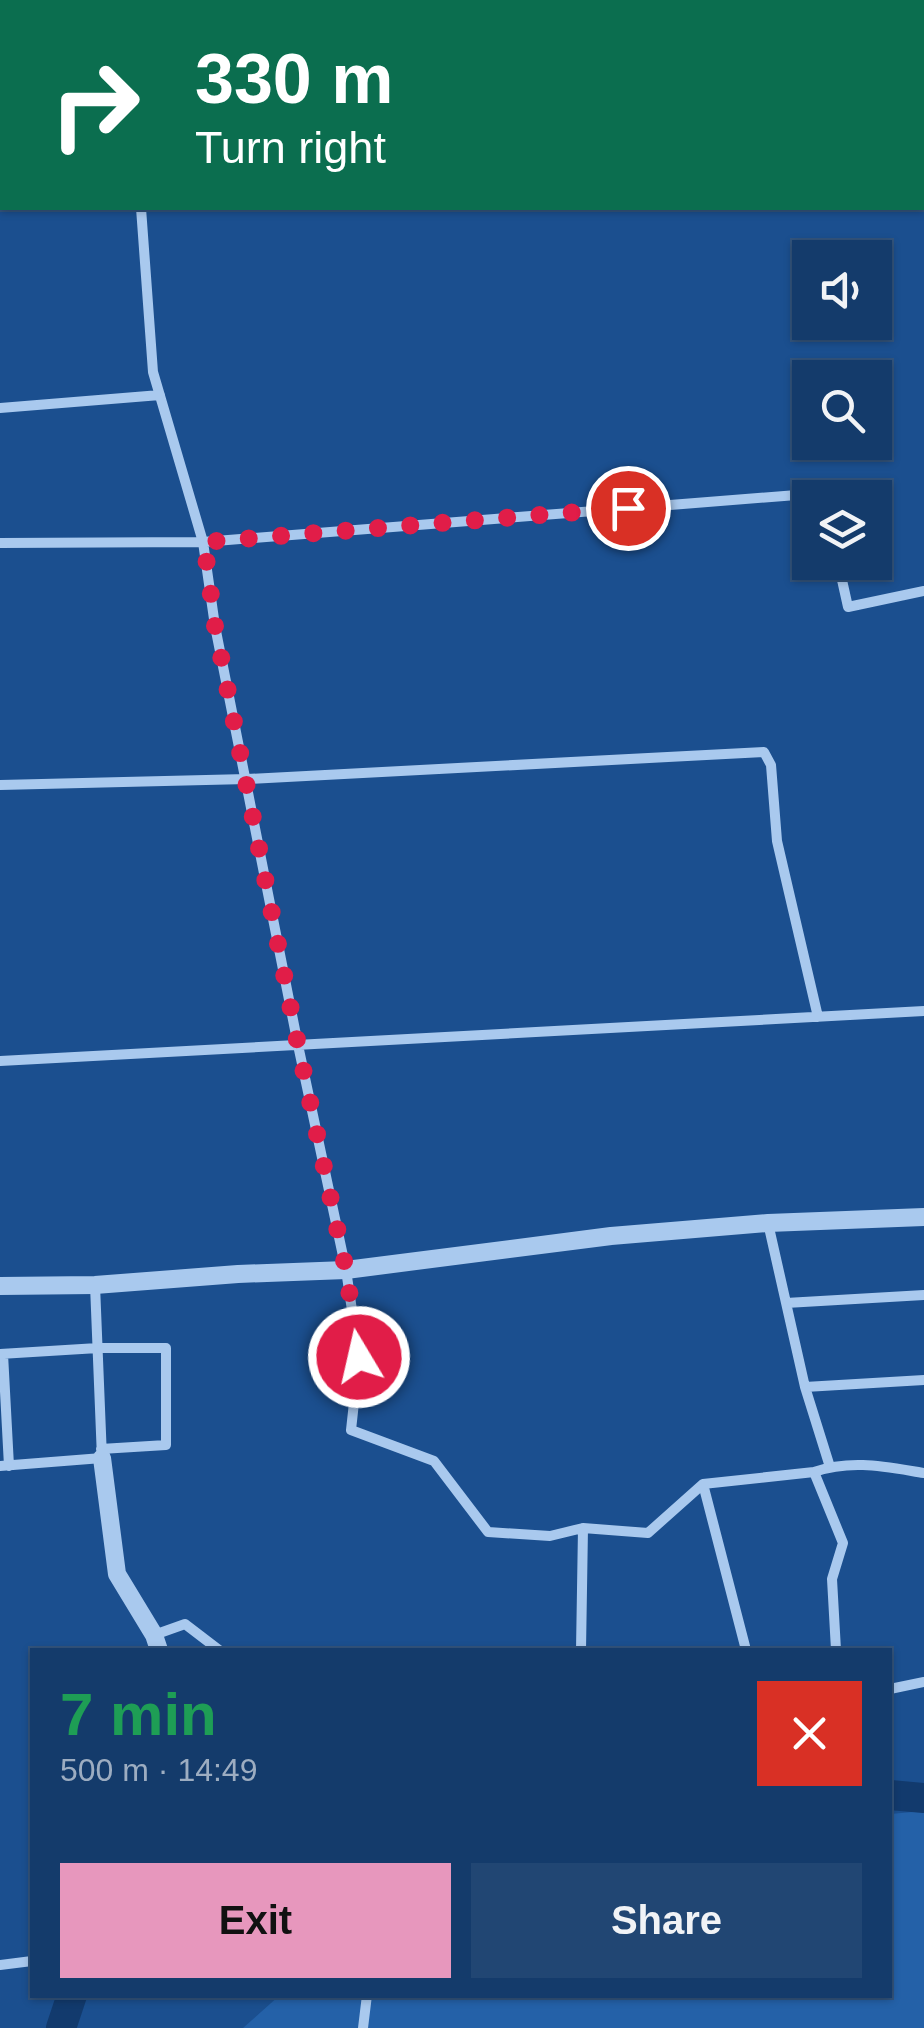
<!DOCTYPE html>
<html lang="en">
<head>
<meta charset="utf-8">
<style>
	:root { --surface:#143b6b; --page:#214673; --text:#f1f3f6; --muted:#9dadc1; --line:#33557e; --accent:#e797bd }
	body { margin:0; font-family:Helvetica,sans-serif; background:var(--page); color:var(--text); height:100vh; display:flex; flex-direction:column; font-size:38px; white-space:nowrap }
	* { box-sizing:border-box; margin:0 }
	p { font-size:32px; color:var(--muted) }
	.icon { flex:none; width:55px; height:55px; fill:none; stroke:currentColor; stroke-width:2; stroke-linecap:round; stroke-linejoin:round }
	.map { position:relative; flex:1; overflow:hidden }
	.side { position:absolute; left:30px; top:1648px; width:862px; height:350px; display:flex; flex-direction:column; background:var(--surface); border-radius:0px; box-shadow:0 2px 8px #0004,0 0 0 2px var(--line) }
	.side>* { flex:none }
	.banner { position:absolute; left:0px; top:0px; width:925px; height:210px; box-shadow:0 2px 8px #0004,0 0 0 2px var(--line); background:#0b6e4f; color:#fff; overflow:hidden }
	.fabs { position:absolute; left:792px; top:240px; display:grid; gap:20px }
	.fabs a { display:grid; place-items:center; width:100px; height:100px; border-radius:0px; background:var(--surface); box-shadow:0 2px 8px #0004,0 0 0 2px var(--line); font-size:50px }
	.pin { position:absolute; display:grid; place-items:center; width:85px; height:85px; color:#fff; margin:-42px; border:5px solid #fff; border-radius:50%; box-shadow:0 2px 10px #0007 }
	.me { position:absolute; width:110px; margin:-55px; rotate:351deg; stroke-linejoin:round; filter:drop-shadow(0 0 8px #0008) }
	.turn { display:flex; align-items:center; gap:35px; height:210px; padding:0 30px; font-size:45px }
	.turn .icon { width:130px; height:130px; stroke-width:2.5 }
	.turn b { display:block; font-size:70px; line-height:85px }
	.round { display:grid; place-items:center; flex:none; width:105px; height:105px; border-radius:0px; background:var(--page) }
	.headline { display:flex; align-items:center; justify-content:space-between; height:170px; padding:0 30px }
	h1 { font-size:60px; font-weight:800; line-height:75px; color:#1e9e55 }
	.cta { display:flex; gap:20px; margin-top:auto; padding:20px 30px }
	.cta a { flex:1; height:115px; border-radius:0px; background:var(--accent); color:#111; font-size:40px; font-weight:800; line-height:115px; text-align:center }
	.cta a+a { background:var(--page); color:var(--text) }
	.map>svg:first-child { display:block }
	.green { fill:#2461a8 }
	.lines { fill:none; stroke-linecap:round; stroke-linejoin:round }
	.stream { stroke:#9cc4f0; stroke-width:5 }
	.river { stroke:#123a6d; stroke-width:30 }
	.minor { stroke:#a9c9ee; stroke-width:10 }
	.tertiary { stroke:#a9c9ee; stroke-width:18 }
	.secondary { stroke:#d6e6fa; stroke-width:20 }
	.route { stroke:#e11d48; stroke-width:18; stroke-dasharray:0 32.4 }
</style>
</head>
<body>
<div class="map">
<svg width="924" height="2028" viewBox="0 0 924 2028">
	<rect width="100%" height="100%" fill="#1b4f8f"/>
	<path class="green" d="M924 1811V2028H243L280 1995H890V1814Z"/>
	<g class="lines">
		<path class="stream" d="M216 2 226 0
			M0 63 2 62"/>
		<path class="river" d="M890 1795 924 1798
			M61 2028 72 1995"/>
		<path class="minor" d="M125 0V2
			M637 0 638 2
			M856 0V2
			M911 2V0
			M922 159H924
			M922 169 924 184
			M141 208 153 372 203 542 215 626 298 1045 346 1270 359 1357 351 1430 434 1461 488 1532 550 1536 583 1528 648 1533 703 1484 814 1472C852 1459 886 1467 924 1473
			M0 408 160 395
			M0 543 203 542 822 493 823 498
			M838 562 848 607 924 591
			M0 785 247 779 764 752 771 765 777 841 818 1017
			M0 1061 924 1011
			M768 1223 805 1387 830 1467
			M786 1303 924 1295
			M0 1354 98 1348H166V1445L101 1449
			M3 1354 9 1466
			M805 1387 924 1380
			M0 1466 102 1458 95 1285
			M814 1472 843 1543 832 1579 836 1650
			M703 1484 746 1650
			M154 1635 185 1624 219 1650
			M581 1650 583 1528
			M890 1689 924 1682
			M0 1965 32 1961
			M363 2028 367 1995"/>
		<path class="tertiary" d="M0 1286 95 1285 238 1274 346 1270 611 1236 768 1223 924 1217
			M102 1458 117 1574 154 1635 159 1650"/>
		<path class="secondary" d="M356 2 363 0
			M0 112 2 111"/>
	</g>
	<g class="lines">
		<path class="route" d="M359 1357 346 1270 298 1045 215 626 204 542 628 508"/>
	</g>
</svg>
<div class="fabs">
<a><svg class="icon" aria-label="sound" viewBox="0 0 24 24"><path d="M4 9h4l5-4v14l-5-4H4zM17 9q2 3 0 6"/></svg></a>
<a><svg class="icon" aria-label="search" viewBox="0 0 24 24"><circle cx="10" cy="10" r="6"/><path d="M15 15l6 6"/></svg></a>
<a><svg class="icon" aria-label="layers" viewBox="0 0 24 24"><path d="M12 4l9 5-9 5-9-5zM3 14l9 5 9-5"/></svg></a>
</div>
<div class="pin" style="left:628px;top:508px;background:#d93025"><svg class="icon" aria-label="arrive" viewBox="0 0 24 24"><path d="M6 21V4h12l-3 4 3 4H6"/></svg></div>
<svg class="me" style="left:359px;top:1357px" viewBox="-20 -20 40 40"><circle r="17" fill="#e11d48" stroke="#fff" stroke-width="3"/><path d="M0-11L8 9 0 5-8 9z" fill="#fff"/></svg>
<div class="banner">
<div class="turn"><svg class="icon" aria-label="right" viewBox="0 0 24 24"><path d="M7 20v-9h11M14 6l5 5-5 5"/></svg><div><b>330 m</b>Turn right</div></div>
</div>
<section class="side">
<div class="headline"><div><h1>7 min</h1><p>500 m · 14:49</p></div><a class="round" style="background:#d93025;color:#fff"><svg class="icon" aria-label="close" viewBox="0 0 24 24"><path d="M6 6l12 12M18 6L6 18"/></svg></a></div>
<div class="cta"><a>Exit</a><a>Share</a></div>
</section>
</div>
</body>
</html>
